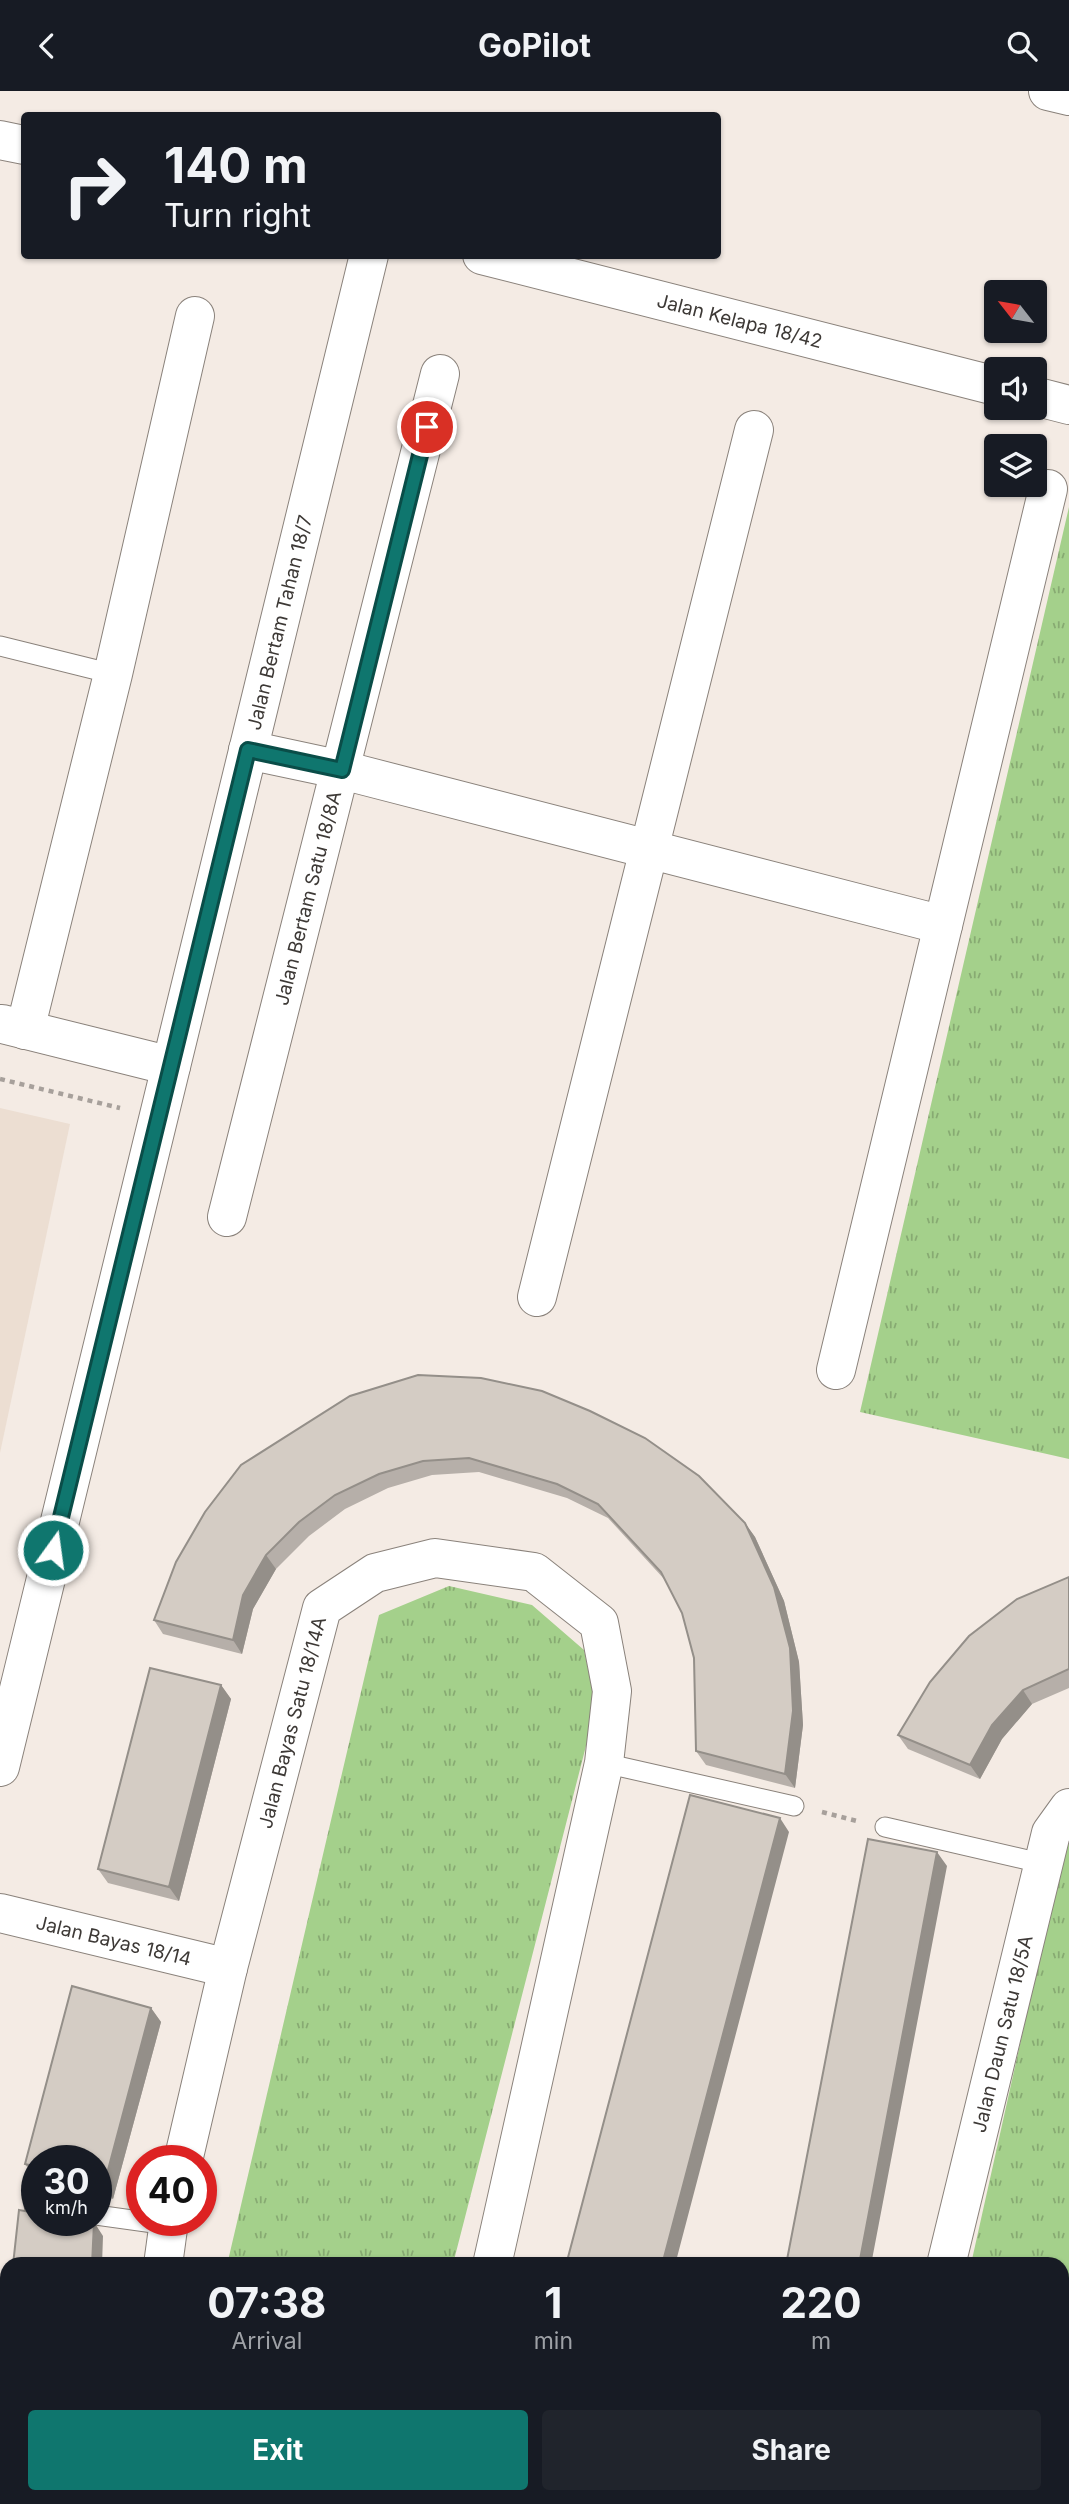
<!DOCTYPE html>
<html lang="en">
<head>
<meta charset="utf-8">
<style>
	:root { --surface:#171b24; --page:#20242c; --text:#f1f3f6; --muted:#9ea1a6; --accent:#0f766e }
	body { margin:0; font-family:Inter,sans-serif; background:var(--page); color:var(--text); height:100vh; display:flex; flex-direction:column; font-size:26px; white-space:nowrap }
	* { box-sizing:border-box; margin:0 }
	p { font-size:23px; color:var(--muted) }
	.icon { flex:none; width:38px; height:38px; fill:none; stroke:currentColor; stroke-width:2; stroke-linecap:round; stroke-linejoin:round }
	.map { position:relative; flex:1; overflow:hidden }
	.sheet { position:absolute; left:0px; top:2166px; width:1069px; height:247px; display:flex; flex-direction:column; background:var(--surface); border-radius:21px 21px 0 0; box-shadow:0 2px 5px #0004 }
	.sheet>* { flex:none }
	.hud { position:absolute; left:21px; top:21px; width:700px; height:147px; border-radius:7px; box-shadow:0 2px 5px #0004; background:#171b24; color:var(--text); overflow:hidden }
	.needle { width:46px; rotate:301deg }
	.buttons { position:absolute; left:984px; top:189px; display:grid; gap:14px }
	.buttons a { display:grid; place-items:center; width:63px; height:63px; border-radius:7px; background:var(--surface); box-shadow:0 2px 5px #0004; font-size:35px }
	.speed { position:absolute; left:21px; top:2054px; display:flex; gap:14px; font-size:35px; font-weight:700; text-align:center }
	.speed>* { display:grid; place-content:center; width:91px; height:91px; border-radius:50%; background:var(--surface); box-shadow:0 2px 5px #0004; line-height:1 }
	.speed small { font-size:18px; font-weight:400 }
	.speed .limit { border:10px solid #d22; background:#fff; color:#111 }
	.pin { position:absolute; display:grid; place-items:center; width:60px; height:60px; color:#fff; margin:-30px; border:4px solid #fff; border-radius:50%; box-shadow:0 2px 7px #0007 }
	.me { position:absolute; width:77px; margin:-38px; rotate:14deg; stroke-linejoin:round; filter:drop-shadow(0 0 5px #0008) }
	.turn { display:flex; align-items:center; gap:24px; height:147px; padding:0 28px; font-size:32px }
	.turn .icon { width:91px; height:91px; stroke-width:2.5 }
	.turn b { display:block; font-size:49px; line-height:60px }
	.eta { display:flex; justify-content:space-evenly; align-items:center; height:119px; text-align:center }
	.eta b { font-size:42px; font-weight:700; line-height:49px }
	.primary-button { display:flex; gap:14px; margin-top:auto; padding:14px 28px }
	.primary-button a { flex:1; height:80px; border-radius:7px; background:var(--accent); color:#fff; font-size:28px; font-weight:700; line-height:80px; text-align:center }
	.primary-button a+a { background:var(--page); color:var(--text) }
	header { display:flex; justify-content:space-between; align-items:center; height:91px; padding:0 28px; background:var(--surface); font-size:32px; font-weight:700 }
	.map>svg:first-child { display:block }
	.built { fill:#ecded2 }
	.grass { fill:url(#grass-tufts) }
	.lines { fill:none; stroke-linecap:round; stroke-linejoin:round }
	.service-casing { stroke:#8a827b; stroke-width:21 }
	.minor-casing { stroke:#8a827b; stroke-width:40 }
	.tertiary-casing { stroke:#8a827b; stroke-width:40 }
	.path { stroke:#a7a09b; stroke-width:4.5; stroke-dasharray:5 5; stroke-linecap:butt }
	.service { stroke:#fff; stroke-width:19 }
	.minor { stroke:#fff; stroke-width:38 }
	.tertiary { stroke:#fff; stroke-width:38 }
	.wall { fill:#b6afa9 }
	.shaded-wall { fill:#948f89 }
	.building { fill:#d4ccc4; stroke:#948f89; stroke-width:2 }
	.route-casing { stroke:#0a4d48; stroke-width:18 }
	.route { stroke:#0f766e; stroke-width:12 }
	.labels { text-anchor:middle; stroke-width:6; stroke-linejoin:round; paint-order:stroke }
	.street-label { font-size:19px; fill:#3d3936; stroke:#fff }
</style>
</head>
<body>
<header><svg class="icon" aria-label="back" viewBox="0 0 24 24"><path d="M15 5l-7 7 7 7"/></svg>GoPilot<svg class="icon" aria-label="search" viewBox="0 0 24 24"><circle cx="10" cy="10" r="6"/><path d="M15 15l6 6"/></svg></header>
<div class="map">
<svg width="1069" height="2413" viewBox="0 0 1069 2413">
	<defs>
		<pattern id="grass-tufts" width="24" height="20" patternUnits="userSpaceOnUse" patternTransform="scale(1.75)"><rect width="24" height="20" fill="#a4d08b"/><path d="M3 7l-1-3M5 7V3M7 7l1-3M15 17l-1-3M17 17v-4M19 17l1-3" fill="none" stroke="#87aa72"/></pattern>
	</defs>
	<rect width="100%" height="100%" fill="#f4ebe4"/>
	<path class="built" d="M0 1017 70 1033 0 1362Z"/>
	<path class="grass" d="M1069 416V1368L860 1321Z
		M449 1495 532 1514 584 1559 596 1616 453 2173 227 2174 379 1524Z
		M1069 1751V2413H927L925 2406H1062V2174L971 2173 1064 1756Z"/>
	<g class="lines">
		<g class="service-casing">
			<path id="service" d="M0 555 113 583
				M604 1672 794 1715
				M885 1736 1045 1773
				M34 2115H37
				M96 2124 168 2134"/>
		</g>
		<g class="minor-casing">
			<g id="minor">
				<path d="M1048 0 1069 5"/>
				<path d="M248 659 342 679 943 834"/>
				<path d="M2 933 171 975"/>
				<path d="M25 939 113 583 195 225"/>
				<path id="s1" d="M227 1126 440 283"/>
				<path d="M537 1206 754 339"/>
				<path d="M836 1279 1048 398"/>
				<path id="s2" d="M0 1822 228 1877"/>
				<path id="s3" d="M183 2070 228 1877 322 1517 375 1482 435 1467 534 1481 599 1532 612 1600 604 1672 492 2174"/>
				<path d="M163 2174 169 2130"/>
				<path id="s4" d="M946 2174 1051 1742 1069 1717"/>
				<path d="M907 2406 909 2413"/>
			</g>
		</g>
		<g class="tertiary-casing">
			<g id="tertiary">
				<path d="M0 49 24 54"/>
				<path id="s5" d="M482 164 996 295"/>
				<path d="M1034 305 1069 314"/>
				<path id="s6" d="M0 1676 369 164"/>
			</g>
		</g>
		<path class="path" d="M0 988 120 1017
			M822 1721 857 1730"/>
		<use href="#service" class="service"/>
		<use href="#minor" class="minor"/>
		<use href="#tertiary" class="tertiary"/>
	</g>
	<path class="wall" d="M350 1305 745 1432 755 1446 784 1510 799 1571 803 1634 795 1697 706 1674 696 1660 694 1567 682 1522 665 1489 608 1427 567 1407 479 1381 432 1384 388 1397 345 1418 309 1445 276 1478 253 1518 242 1563 163 1543 154 1529Z
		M1069 1486V1597L1032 1613 1002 1648 980 1688 908 1658 898 1644Z
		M221 1594 231 1608 179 1810 108 1792 98 1778Z
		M151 1917 161 1931 113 2108 96 2103V2070H37V2088L35 2087 25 2073Z
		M95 2406H253L277 2413H100Z"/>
	<path class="shaded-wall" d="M745 1432 755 1446 784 1510 799 1571 803 1634 795 1697 785 1683Z
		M266 1464 276 1478 253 1518 242 1563 233 1549 243 1504Z
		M221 1594 231 1608 179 1810 169 1796Z
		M1023 1599 1032 1613 1002 1648 980 1688 970 1674 992 1634Z
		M780 1727 789 1741 675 2174H662Z
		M937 1761 947 1775 871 2174H859Z
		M151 1917 161 1931 113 2108 104 2094Z
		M94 2131 103 2145 102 2174H92Z
		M566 2406H586L581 2413H561Z
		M813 2406H819V2413H815Z"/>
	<path class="building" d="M418 1284 481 1287 542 1300 590 1320 645 1347 699 1385 745 1432 774 1496 790 1557 793 1620 785 1683 696 1660 694 1567 682 1522 661 1481 598 1413 557 1393 469 1367 423 1370 379 1383 335 1404 299 1431 266 1464 243 1504 233 1549 154 1529 176 1471 205 1421 241 1374 350 1305Z
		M1069 1486V1578L1023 1599 992 1634 970 1674 898 1644 930 1591 969 1545 1017 1508Z
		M150 1577 221 1594 169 1796 98 1778Z
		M690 1704 780 1727 662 2174H566Z
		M868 1748 937 1761 859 2174H786Z
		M72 1895 151 1917 104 2094 96 2092V2070H37V2076L25 2073Z
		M19 2119 37 2122V2130H85L94 2131 92 2174H13Z
		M98 2406H253L277 2413H105Z
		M400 2406H566L561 2413H367Z
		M731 2406H813L815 2413H731Z"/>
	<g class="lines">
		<g class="route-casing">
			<path id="route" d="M53 1459 248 659 342 679 427 336"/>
		</g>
		<use href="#route" class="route"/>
	</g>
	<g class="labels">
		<g class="street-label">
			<text dy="7" stroke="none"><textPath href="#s5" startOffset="266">Jalan Kelapa 18/42</textPath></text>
			<text dy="7" stroke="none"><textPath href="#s6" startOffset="1178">Jalan Bertam Tahan 18/7</textPath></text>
			<text dy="7" stroke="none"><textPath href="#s1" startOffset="329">Jalan Bertam Satu 18/8A</textPath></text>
			<text dy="7" stroke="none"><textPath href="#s3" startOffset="452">Jalan Bayas Satu 18/14A</textPath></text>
			<text dy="7" stroke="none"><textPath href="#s2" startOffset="117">Jalan Bayas 18/14</textPath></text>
			<text dy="7" stroke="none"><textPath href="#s4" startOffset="238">Jalan Daun Satu 18/5A</textPath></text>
		</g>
	</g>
</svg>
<div class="buttons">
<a><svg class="needle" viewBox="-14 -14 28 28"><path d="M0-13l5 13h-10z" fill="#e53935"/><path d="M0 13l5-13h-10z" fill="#9ea1a6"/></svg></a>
<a><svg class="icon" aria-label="sound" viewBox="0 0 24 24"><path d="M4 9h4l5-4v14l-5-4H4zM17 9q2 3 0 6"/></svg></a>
<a><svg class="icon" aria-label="layers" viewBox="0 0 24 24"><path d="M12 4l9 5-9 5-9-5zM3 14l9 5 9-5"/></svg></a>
</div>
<div class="speed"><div>30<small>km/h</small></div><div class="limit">40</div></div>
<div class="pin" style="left:427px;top:336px;background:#d93025"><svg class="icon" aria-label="arrive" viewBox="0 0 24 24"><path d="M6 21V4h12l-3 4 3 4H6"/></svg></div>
<svg class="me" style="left:53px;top:1459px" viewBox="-20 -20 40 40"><circle r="17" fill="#0f766e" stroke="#fff" stroke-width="3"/><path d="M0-11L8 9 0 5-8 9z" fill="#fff"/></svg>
<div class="hud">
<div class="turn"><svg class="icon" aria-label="right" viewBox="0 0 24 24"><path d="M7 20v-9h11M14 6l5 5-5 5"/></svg><div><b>140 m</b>Turn right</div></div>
</div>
<section class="sheet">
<div class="eta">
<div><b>07:38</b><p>Arrival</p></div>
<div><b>1</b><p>min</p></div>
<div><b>220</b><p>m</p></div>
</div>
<div class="primary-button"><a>Exit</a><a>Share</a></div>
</section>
</div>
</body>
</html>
